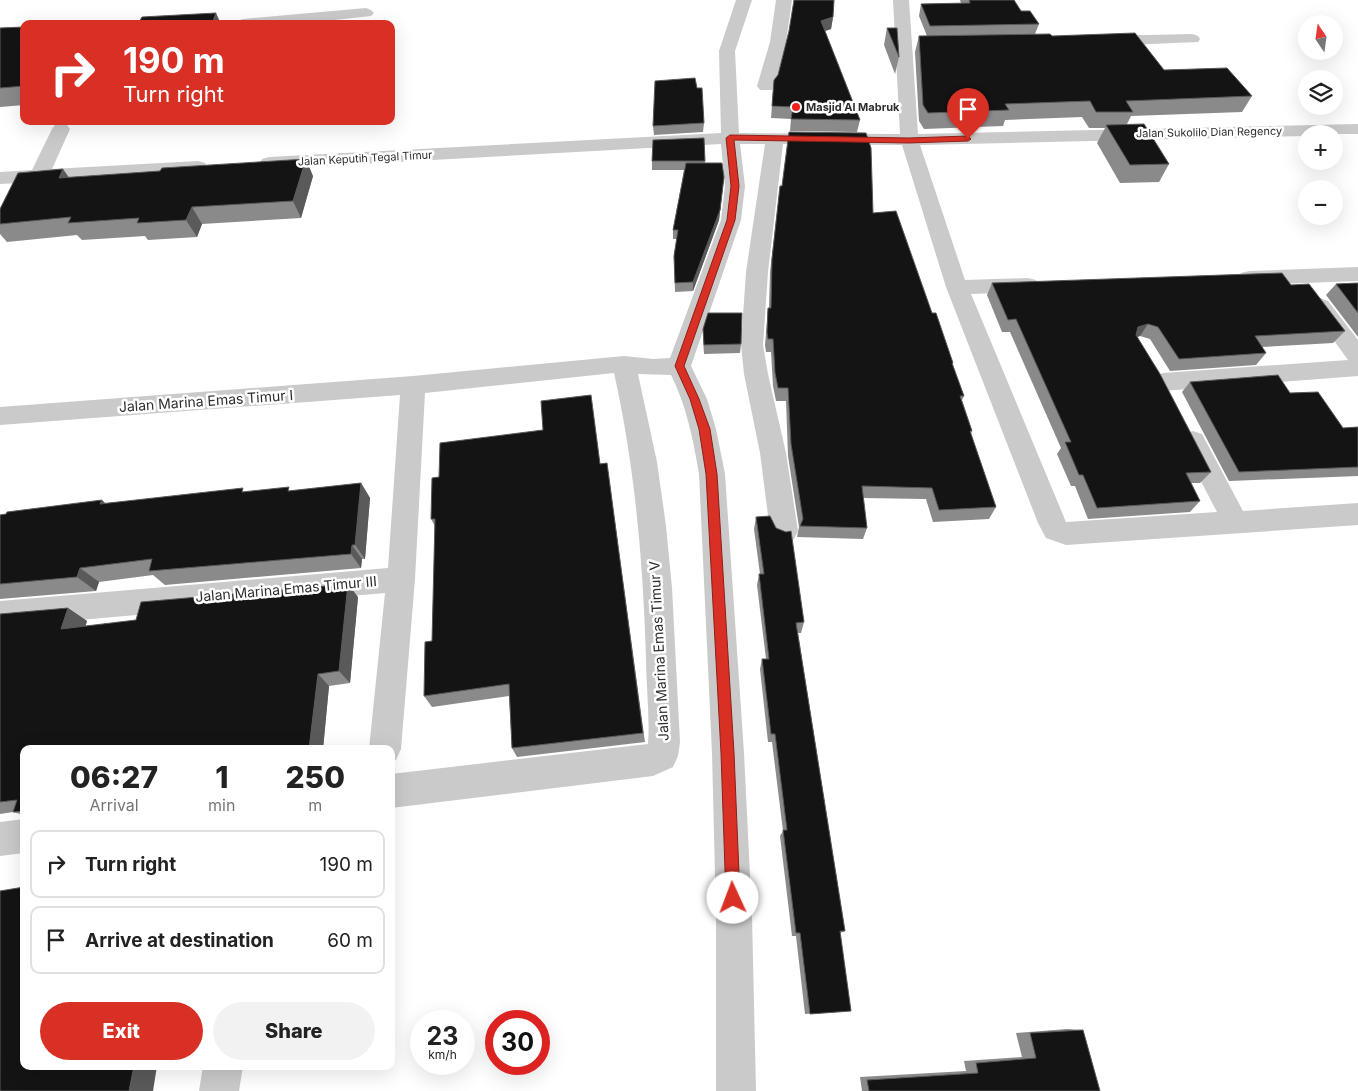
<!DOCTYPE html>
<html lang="en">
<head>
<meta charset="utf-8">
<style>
	:root { --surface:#fff; --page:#f2f2f2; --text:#222; --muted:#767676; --line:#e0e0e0; --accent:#d93025 }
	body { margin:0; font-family:Inter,sans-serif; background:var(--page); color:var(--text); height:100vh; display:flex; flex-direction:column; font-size:19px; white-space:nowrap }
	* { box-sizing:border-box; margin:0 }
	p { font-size:16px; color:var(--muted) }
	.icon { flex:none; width:28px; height:28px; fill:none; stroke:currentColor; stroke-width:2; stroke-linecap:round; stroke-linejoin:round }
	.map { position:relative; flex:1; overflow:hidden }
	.panel { position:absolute; left:20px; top:745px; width:375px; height:325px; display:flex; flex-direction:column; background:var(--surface); border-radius:10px; box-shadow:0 5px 20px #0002 }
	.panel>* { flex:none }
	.hud { position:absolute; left:20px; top:20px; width:375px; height:105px; border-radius:10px; box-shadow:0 5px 20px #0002; background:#d93025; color:#fff; overflow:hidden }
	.needle { width:32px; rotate:347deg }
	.controls { position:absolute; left:1298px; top:15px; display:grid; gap:10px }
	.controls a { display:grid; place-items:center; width:45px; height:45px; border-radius:50%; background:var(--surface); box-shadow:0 5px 20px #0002; font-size:25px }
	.speed { position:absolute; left:410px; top:1010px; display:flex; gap:10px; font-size:25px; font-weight:700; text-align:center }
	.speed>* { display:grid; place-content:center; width:65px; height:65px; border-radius:50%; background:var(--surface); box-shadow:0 5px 20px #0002; line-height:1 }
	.speed small { font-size:12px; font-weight:400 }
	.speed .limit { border:8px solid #d22; background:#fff; color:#111 }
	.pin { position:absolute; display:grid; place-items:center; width:42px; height:42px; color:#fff; margin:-51px -21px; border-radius:50% 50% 50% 0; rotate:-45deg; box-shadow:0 0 5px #0007 }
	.pin .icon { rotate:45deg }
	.me { position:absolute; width:55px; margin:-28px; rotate:358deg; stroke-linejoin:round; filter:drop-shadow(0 0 4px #0008) }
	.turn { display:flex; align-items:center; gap:18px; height:105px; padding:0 20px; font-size:22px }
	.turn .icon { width:65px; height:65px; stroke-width:2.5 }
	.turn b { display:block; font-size:35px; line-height:42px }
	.eta { display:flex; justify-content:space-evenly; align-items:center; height:85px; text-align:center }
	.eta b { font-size:30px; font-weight:800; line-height:35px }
	.cta { display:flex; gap:10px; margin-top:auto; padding:10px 20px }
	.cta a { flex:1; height:58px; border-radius:30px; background:var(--accent); color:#fff; font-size:20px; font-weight:800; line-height:58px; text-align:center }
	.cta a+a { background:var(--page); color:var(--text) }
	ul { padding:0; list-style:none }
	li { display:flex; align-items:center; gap:15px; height:68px; margin:0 10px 8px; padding:0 10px; border:2px solid var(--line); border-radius:10px }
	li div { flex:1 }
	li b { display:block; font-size:19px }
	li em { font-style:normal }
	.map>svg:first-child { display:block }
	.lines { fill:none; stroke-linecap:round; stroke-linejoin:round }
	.street { fill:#cacaca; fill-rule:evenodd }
	.wall { fill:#8a8a8a }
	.shaded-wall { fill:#5a5a5a }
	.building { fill:#141414; stroke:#5a5a5a }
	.route { fill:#d93025; stroke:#8d1f18 }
	.poi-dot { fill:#f51e1e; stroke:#fff; stroke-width:2 }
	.labels { text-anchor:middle; stroke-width:5; stroke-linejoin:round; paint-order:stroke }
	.far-poi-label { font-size:11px; font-weight:bold; fill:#2d2d2d; stroke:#fff; text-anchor:start }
	.far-street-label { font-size:11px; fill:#2d2d2d; stroke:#fff }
	.street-label { font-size:14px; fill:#2d2d2d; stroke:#fff }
</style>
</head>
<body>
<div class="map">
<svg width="1358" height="1091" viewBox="0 0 1358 1091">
	<rect width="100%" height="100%" fill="#fff"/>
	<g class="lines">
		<path class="street" d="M736 0H752L735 51 739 133 900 134 893 0H909L918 134 1358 124V134H1306V136L920 145 965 280 1028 278 1036 280 1039 285 1036 290 1028 292 971 294 1066 522 1217 512 1180 441 1184 434 1193 431 1202 434 1243 511 1358 503V525L1066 545 1046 538 1038 523 946 287 902 145 783 144 768 272 763 345 768 374 786 453 798 531 794 539 784 542 774 539 770 531 760 453 744 374 741 345 746 272 765 144H740L745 186 741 220 691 366 707 399 716 429 725 474 744 753 752 916 756 1091H716V916L712 753 699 474C693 439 687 407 671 375L638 374 657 462 666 526 672 588 680 742 678 756 673 767 653 776 391 808V774L648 744C650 716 646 686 646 657 643 561 635 467 614 373L425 393 415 579 401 749 396 760 391 762V749H369L385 593 0 627V601L388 568 400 395 0 425V407L413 376 624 356 653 359 670 358 721 220 725 186 721 144 269 169 262 167 260 163 262 159 269 157 721 133 719 51Z
			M776 0H792L786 42 775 86 772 90H760L757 86 770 42Z
			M366 8 371 10 374 13 371 16 298 24H235L237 21 243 19Z
			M1192 34 1198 36 1200 39 1198 42 1102 46 1096 44 1094 41 1096 38 1102 36Z
			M61 124 67 125 70 129 52 169 198 161 205 163 207 167 205 171 198 173 0 184V172L32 170 52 129 55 125Z
			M1358 267V281L1249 285 1241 283 1238 278 1241 273 1249 271Z
			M1320 298 1328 301 1358 340V376L1163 391 1155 388 1151 382 1155 376 1163 373 1348 360 1309 306 1312 301Z
			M24 819V853L0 856V822Z
			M203 1066H243L239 1091H199Z"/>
	</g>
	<path class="wall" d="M960 0H1014L1021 11 1039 24 1035 34 1052 36 1252 96 1242 112 1131 116 1127 124 1169 164 1159 182 1120 183 1097 143 1105 128H1089L1082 117 1005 120 1003 126 924 129 919 121 915 52 919 36H927L919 16 921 4 961 3Z
		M833 17 831 29 825 31 860 120 857 132 790 131 791 119 771 118 774 80Z
		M24 27V105L0 107V28Z
		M887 28 899 57 895 74 884 45Z
		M704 123 703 132 654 135 653 126Z
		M704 138 705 163 724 177 719 220 693 291 675 292 674 256 677 239H673V230L684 170H652V161Z
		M313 176 301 218 202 224 197 237 148 240 145 236 82 240 77 235 7 242 0 234V209L68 177Z
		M780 186 873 213 932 313 953 363 952 365 964 396 962 400 972 431 971 434 996 507 989 519 933 522 926 499 863 498 867 528 863 539 797 537 799 527 788 456 786 401H776L773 386 771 352H766L765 345 767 321 768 308H769L770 272Z
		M992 283 1291 285 1345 331 1333 343 1262 347 1266 353 1256 365 1170 371 1150 339 1140 336 1137 337 1211 472 1200 483H1191L1200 501 1190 512 1088 519 1075 486H1071L1057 454 1061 448 1010 332H1002L987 295Z
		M1358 283V337L1326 295 1336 284Z
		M703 329 741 344 740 353 704 354 703 338Z
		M1190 382 1290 393 1343 428 1358 427V476L1229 481 1182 392Z
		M607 463 645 742 517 757 512 748 509 696 432 707 424 696 432 641 435 526 431 519 439 477Z
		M361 483 370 498 365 559H362L361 568 165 585 153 575 99 582 96 591 0 599V515L106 503 246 492 292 491Z
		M756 517 804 622 801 633H798L845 931 840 933 851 1011 805 1014 796 936H792L780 836 783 831 772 742H768L760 669 762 659H766L757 585 759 574H760L754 529Z
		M358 597 350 683 329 686 323 749H24V815L13 812 0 814V614L68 608 87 621 85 626Z
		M1067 1029 1083 1030 1100 1091H862L860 1077 966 1071 964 1061 1022 1057 1016 1033Z"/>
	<path class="shaded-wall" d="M216 13 221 24H212Z
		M833 17 831 29 819 33 821 21Z
		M306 159 313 176 301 218 293 201Z
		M63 169 75 186 59 178Z
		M724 177 719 220 693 291V282Z
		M192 207 202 224 197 237 186 220Z
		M1148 324 1140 336 1130 339 1138 327Z
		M361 483 370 498 365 559 355 545Z
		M102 500 118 515 100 504Z
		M352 545 362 559 361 568 351 554Z
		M80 568 99 582 96 591 77 577Z
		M348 584 358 597 350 683 339 671Z
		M68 608 87 621 81 642 61 629Z
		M318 674 329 686 323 749H309Z
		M134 1066H157L153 1091H129Z"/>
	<path class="building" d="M794 0H834L833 17 821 21 860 120 791 119 793 107 772 106 774 80 778 75 789 31Z
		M969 0H1014L1021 11H1030L1039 24 930 26 921 4 970 3Z
		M216 13 212 24H138L142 17Z
		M24 27V86L0 88V28Z
		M887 28H897L899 57Z
		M1135 33 1164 70 1227 68 1252 96 1126 101 1133 112H1096L1090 101 1005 104 1009 110 928 113 923 105 919 36 1050 34 1052 36Z
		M695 78 697 88H702L704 123 653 126 655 81Z
		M1144 124 1169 164 1130 165 1106 125Z
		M789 132 866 133 871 148 873 213 896 211 932 313H936L953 363H952L964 396H960L972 431H970L996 507 939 510 932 488 862 486 867 528 800 526 803 519 791 444 788 388H778L775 373 773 339H768L767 332 768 308H771L772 259 780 186H782Z
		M704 138 705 161H652L653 140Z
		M306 159 293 201 192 207 186 220 137 223 139 218 68 223 71 217 0 224V209L18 173 63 169 59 178 160 171 162 168Z
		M686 163H722L724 177 720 210 693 282 675 283 674 256 678 230H673Z
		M1282 273 1291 285 1309 284 1345 331 1255 336 1266 353 1179 359 1158 327 1148 324 1138 327 1136 335 1160 374 1211 472 1186 473 1200 501 1097 508 1083 475H1079L1065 442H1071L1016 319 1008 320 992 283Z
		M1358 283V313L1336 284Z
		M708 313H742L741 344 704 345 703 329Z
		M1278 375 1290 393 1318 392 1343 428 1358 427V467L1239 472 1190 382Z
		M591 395 600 464 607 463 643 733 512 748 509 684 424 696 425 642 432 641 435 519H431L432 478 439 477 440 443 543 430 541 401Z
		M361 483 355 545H352L351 554 149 571 152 559 80 568 77 577 0 584V515L6 514 7 512 102 500 100 504 243 488 242 492 289 487 288 491Z
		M770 516 776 528 786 532 791 531 804 622 796 623 845 931H840L851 1011 810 1014 800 933H796L783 830H787L775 734H771L762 659H769L759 574H764L756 517Z
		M348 584 339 671 318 674 309 749H24V811L13 812 17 800 0 802V614L68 608 61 629 136 620 141 602Z
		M24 887V1066H134L129 1091H0V891Z
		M1083 1030 1100 1091H869L867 1080 978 1073 976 1063 1036 1058 1030 1033Z"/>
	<path class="route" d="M730 135 909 138 968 136 971 139 968 141 909 143 734 140 739 186 735 220 684 366 699 399 710 429 717 474 734 753 740 898 738 903 733 905 728 903 726 898 721 753 706 474 699 429 690 399 675 366 727 220 731 186 726 138Z"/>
	<circle class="poi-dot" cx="796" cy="107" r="5"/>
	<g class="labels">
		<g class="far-poi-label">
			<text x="806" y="111">Masjid Al Mabruk</text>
		</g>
		<g class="far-street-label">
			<text transform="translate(1209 132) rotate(-1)" y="4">Jalan Sukolilo Dian Regency</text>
			<text transform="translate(365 158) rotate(-3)" y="4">Jalan Keputih Tegal Timur</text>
		</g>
		<g class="street-label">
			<text transform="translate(206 401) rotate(-4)" y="5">Jalan Marina Emas Timur I</text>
			<text transform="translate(286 589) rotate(-5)" y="5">Jalan Marina Emas Timur III</text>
			<text transform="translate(659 651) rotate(-93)" y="5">Jalan Marina Emas Timur V</text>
		</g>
	</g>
</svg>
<div class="controls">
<a><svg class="needle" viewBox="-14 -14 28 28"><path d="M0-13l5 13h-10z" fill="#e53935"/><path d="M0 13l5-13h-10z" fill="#767676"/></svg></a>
<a><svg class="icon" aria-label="layers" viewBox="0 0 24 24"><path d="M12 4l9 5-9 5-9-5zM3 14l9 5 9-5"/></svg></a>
<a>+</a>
<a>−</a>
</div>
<div class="speed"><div>23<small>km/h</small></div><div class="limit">30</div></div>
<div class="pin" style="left:968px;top:139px;background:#d93025"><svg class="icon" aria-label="arrive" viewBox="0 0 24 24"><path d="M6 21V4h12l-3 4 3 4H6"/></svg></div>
<svg class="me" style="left:733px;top:898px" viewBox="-20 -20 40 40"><circle r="19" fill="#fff"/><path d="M0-13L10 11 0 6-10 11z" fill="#d93025"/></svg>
<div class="hud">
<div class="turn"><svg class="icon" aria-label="right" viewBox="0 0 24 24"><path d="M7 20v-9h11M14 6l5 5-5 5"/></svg><div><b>190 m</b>Turn right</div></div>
</div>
<section class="panel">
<div class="eta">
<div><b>06:27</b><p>Arrival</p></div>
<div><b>1</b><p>min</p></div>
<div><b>250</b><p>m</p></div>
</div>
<ul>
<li><svg class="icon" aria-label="right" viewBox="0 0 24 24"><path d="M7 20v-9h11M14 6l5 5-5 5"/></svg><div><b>Turn right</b></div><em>190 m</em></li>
<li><svg class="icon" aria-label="arrive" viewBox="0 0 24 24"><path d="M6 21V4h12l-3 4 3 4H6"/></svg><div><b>Arrive at destination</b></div><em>60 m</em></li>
</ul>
<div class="cta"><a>Exit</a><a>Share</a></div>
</section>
</div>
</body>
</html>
